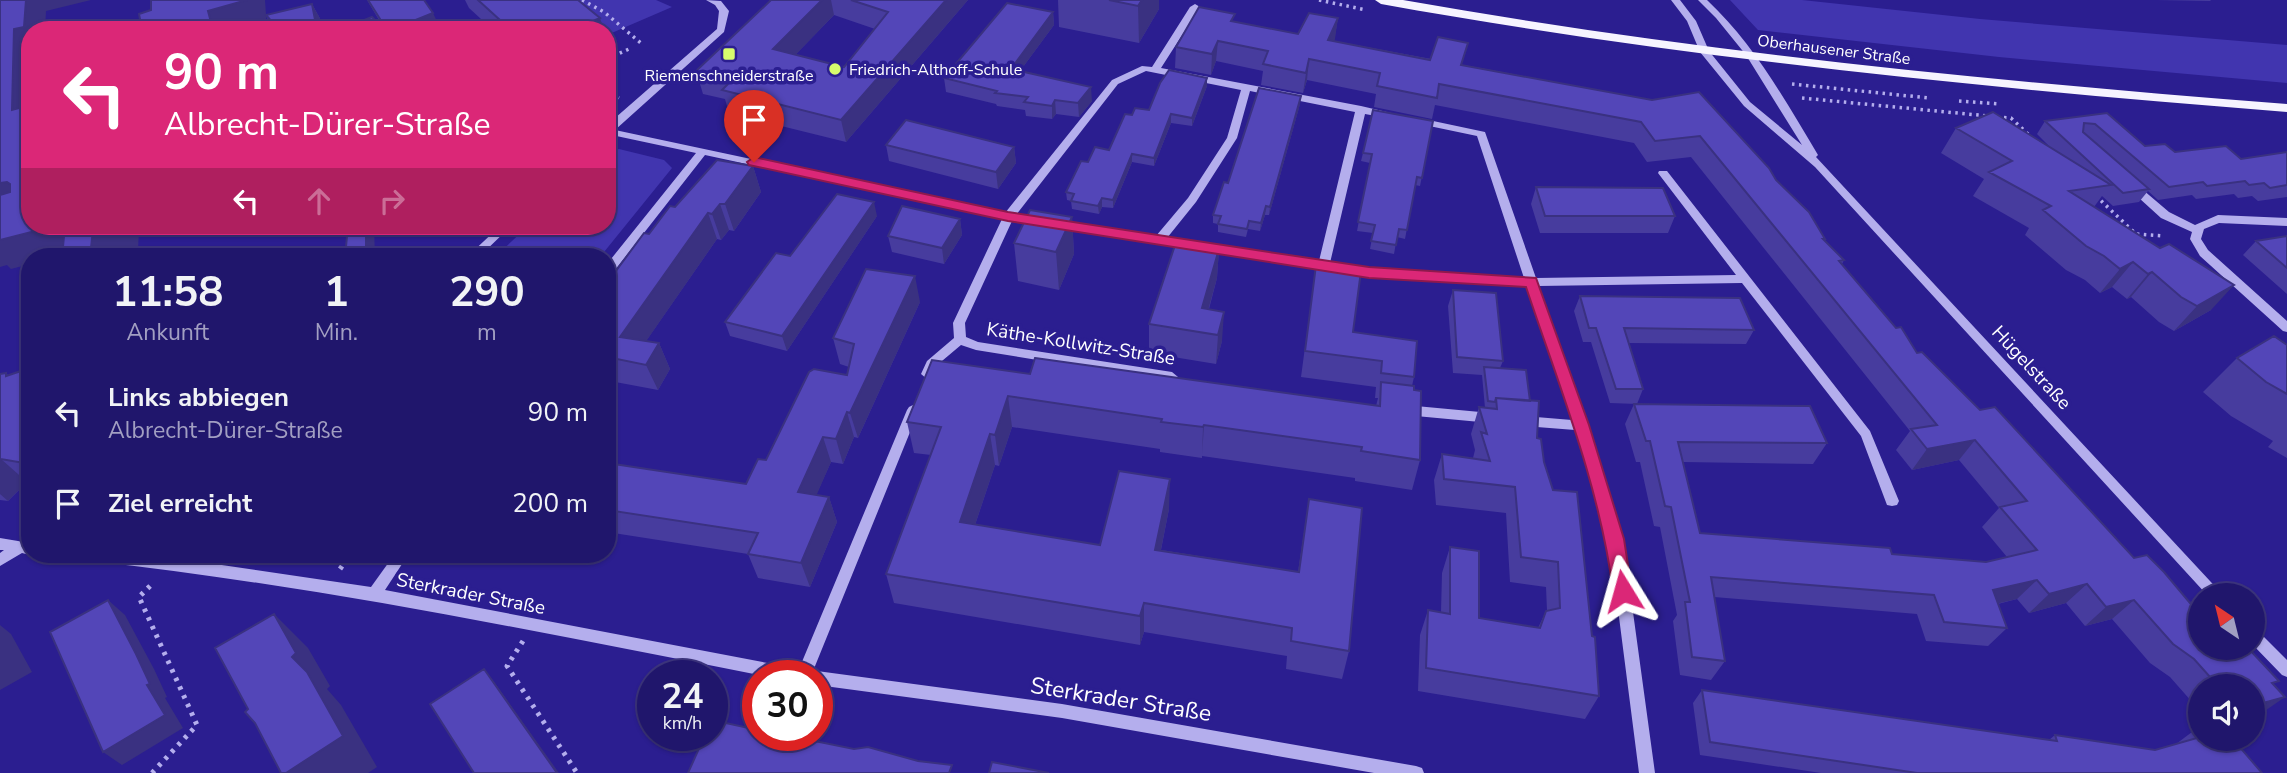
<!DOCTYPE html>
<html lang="de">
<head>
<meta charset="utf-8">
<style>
	:root { --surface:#20166c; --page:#2d2374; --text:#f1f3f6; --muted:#a29fc2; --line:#3d357f }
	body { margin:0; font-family:"Nunito Sans",sans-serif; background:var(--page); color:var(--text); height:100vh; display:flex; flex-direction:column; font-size:26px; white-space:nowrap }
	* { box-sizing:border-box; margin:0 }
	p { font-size:23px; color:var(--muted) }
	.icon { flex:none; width:38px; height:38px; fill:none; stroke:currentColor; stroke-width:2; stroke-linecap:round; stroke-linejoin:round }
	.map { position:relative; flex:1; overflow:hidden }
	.panel { position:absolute; left:21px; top:248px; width:595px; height:315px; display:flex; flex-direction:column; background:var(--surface); border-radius:28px; box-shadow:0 2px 5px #0004,0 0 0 2px var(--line) }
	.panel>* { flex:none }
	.top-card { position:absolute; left:21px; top:21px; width:595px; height:214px; border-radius:28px; box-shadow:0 2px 5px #0004,0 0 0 2px var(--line); background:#db2777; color:#fff; overflow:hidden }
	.needle { width:46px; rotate:325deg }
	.fabs { position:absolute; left:2188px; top:583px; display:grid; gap:14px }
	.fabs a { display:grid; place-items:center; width:77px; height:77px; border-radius:50%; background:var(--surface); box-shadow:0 2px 5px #0004,0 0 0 2px var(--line); font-size:35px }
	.speed { position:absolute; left:637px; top:660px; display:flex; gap:14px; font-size:35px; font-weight:700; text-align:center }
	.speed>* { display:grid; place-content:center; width:91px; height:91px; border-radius:50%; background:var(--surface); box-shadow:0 2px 5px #0004,0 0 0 2px var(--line); line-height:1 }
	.speed small { font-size:18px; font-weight:400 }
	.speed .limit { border:10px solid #d22; background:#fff; color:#111 }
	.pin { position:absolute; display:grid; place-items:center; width:60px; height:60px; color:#fff; margin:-72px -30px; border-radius:50% 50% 50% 0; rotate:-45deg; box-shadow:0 0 7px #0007 }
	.pin .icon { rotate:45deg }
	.me { position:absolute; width:77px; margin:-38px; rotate:352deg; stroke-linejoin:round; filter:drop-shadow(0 0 5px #0008) }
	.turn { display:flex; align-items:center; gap:24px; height:147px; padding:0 28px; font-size:32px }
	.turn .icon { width:91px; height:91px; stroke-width:2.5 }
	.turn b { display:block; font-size:49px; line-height:60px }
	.lanes { display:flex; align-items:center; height:66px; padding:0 28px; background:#0003; justify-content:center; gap:35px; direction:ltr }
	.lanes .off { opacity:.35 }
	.eta { display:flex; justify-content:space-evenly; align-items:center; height:119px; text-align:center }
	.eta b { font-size:42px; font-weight:700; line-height:49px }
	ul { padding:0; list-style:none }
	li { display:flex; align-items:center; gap:21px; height:91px; padding:0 28px }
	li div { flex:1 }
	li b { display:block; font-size:26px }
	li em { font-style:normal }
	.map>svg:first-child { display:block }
	.green { fill:#4135af }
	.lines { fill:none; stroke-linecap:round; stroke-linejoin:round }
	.path-far1 { stroke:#b4aeed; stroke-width:3.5; stroke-dasharray:2.5 4.5; stroke-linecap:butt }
	.path { stroke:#b4aeed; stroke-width:5; stroke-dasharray:3.5 6; stroke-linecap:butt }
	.minor { fill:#b4aeed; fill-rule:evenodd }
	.major { fill:#f6f4ff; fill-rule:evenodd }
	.wall { fill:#473c9e; fill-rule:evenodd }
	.shaded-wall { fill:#3a3181 }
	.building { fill:#5346b8; stroke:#3a3181; stroke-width:2 }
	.route { fill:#db2777; stroke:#8e194d; stroke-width:2 }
	.poi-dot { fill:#d7fc6d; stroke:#2b1e90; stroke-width:2.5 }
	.labels { text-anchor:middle; stroke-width:7; stroke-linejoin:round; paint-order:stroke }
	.far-street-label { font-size:16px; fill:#fff; stroke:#2b1e90 }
	.far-poi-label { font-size:16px; fill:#fff; stroke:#2b1e90; text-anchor:start }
	.street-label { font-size:19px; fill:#fff; stroke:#2b1e90 }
	.near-street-label { font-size:23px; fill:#fff; stroke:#2b1e90 }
</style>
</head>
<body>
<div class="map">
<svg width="2287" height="773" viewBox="0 0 2287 773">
	<rect width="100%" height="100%" fill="#2b1e90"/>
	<path class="green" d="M555 0H656L672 7 607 35V30H590Z
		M1730 0H1802L1980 19 2287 45V83L1999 57 1758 30Z
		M619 149 664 160 672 168 600 257H495L528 226H607V153Z"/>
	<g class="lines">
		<path class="path-far1" d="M582 0 604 12 642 44
			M1319 0 1366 10
			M607 59 629 49
			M1792 84 1929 98
			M607 90 619 98
			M1802 98 1988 116
			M1959 101 1999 104
			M1997 117 2011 118 2030 136
			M2096 196 2136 234 2163 236"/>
		<path class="path" d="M340 569 350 555
			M523 641 507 666 577 773
			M152 773 197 725 139 597 153 583"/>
		<path class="minor" d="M706 0 721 1 729 11 724 32 615 130 1005 213 1112 80 1142 66 1152 67 1190 7 1195 4 1200 7 1161 68 1361 106 1391 113 1392 115 1387 118 1365 114 1330 263 1369 269 1524 278 1477 136 1415 123V119L1419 118 1485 132 1536 278 1736 275 1658 173 1659 171H1667L1870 431 1899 501 1897 505 1892 506 1887 505 1861 436 1742 283 1538 286 1623 539 1655 773H1639L1609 539 1575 430 1523 426 1519 424 1517 421 1519 418 1523 416 1572 420 1527 286 1369 277 1012 221 965 323 966 337 978 342 1172 372 1178 377 1172 382 976 350 961 345 936 366 931 377 927 379 921 374 927 361 954 338 953 323 1002 219 705 155 611 275 607 276V264L696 153 607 134V125L717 29 719 11 715 5ZM1146 71 1241 90 1227 138 1188 198 1156 236 1016 215 1118 84ZM1250 91 1355 112 1319 261 1167 238 1196 202 1237 138Z
			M1671 0H1680L1696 21 1709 51 1750 102 1802 145 1746 55 1716 18 1698 0H1707C1754 44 1785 100 1818 155L1816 157 2223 595H2207L1815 167 1744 106 1700 52 1687 21Z
			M2132 183 2136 184 2169 212 2195 225 2218 215 2287 218V226L2219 223 2204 229 2201 239 2208 250 2287 321V332L2283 331 2200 256 2190 239 2192 232 2161 218 2128 188 2127 186 2128 184Z
			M500 226H511L479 257H467Z
			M913 405 917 407 919 410 811 676H764C540 632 318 586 91 561L86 559 84 555H142L192 560 198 555H213L208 563 371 587 394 555H408L385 590 799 669 907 410 909 407Z
			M1405 405 1491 413 1495 415 1497 418 1495 421 1491 423 1405 415 1401 413 1399 410 1401 407Z
			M0 538 30 543V555L22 553 0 566V553L4 550H0Z
			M2252 628 2257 630 2287 660V677L2282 675 2252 644Z
			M817 671 1062 704 1416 766 1422 768 1424 773H1374L1062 718 817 685V676H811Z"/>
		<path class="major" d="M1375 0H1403C1695 52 1991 81 2287 104V112C1983 88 1681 58 1381 4Z"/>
	</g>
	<path class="wall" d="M265 0 266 15 312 4 323 24 324 30H274L266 16 267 30Z
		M367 0H424L441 30H385Z
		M465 0H578L600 18 604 30H493L469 8Z
		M771 0H968L846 142 729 113 725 99 703 94 696 71ZM834 15 875 29 844 67 795 55Z
		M1058 0H1159V9L1139 43 1059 27Z
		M2156 0H2211L2210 1Z
		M1053 12 1054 25 1020 71 1092 101 1079 117 1056 114 1052 119 1026 116 1025 110 997 106 996 104 946 92 944 78Z
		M1338 18 1334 41 1652 100 1776 180 1825 239 1824 240 1844 260 1842 264 1917 353 1980 410 2134 558 2190 603 2274 684 2259 715 2252 686H2200V711L2170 677 2150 663 2112 619 2085 626 2066 603 2029 613 2017 599 1998 604 2007 628 1988 646 1926 641 1917 614 1714 597 1725 661 1711 680 1680 675 1673 621 1677 615 1660 527 1654 526 1640 462H1636L1625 424 1634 404 1827 443 1813 464 1683 462 1700 533 1892 554 1986 562 2007 557 1982 527 1999 508 1959 460 1912 470 1896 450 1910 431 1691 157 1647 162 1634 143 1435 105 1432 119 1374 107 1376 94 1307 80 1303 93 1261 85 1263 71 1216 61 1211 75 1175 68 1176 47 1235 22 1298 34Z
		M1207 78V86L1192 126 1171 123 1154 166 1132 162 1113 208 1102 207 1099 214 1072 209 1071 201 1067 200 1066 192 1088 162 1109 150 1132 115 1149 110Z
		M1300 104 1269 215H1265L1260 231 1248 229 1246 237 1218 232V224L1213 223V215L1228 183Z
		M2107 113 2145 146 2175 152 2241 159 2287 152V197L2258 201 2252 196 2238 198 2234 194 2196 199 2192 195 2158 200 2148 191 2139 202 2113 206 2102 196 2094 207 2211 310 2174 331 2159 322 2131 297 2127 299 2112 287 2100 293 2085 280 2066 270 2025 235 2029 228 1973 196 1984 179 1941 153 1956 128 2051 148 2037 134 2045 121Z
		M1433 121 1420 186 1415 185 1405 239 1397 237 1394 254 1370 249 1373 233 1357 231 1370 163 1361 161 1363 153Z
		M886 145 1014 147 1016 163 998 189 889 161Z
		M753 166 761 192 734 231 729 230 721 240 717 239 646 341 659 343 670 369 658 390 610 381 607 385V283L649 234 675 207Z
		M1536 187 1675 216 1668 233H1540L1531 204Z
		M877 216 787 351 730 336 725 322 790 256Z
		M1072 217 1074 254 1059 290 1018 281 1014 243Z
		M960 219 962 235 944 264 892 252 888 236Z
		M2287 236V294L2243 255 2256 241Z
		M1219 249 1217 278 1209 309 1222 341 1216 364 1149 353V324Z
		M1316 265 1353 332 1414 377 1412 386 1420 460 1412 490 1355 481V478L1202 456V458L1160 452V449L1012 427 999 466 995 465 975 525 1100 545 1169 509 1161 550 1298 572 1309 499 1349 651 1342 679 1286 669 1287 656 1144 632 1140 645 894 603 886 574 931 455 914 453 907 422 1030 374 1376 406 1378 398H1375L1376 387 1301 377Z
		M1453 290 1503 361 1500 368 1530 401 1537 438 1544 462 1599 696 1585 719 1418 691 1420 635 1428 610 1441 612 1442 573 1450 547 1479 618 1538 628 1546 611H1547L1546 587 1510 582 1506 513 1436 505 1434 480 1442 454 1473 458 1475 450 1471 434 1479 407 1485 408 1482 375 1453 373 1448 306Z
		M1580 296 1754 330 1746 344 1629 343 1643 389 1637 404 1610 403 1591 342H1583L1574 311Z
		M920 302 858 438 854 437 843 464 831 462 816 495 829 497 837 522 810 587 758 578 748 554 607 532V463L746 484 766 460 847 375 849 367 840 364 833 338Z
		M2287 345V458L2268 447 2273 441 2231 416 2203 392 2237 358Z
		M30 368V482H27L8 501 0 500V374L6 373 8 375Z
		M1702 690 2049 740 2055 735 2155 750 2176 744 2192 732 2262 773H1821L1700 755 1693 703Z"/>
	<path class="shaded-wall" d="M26 0H91L46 11 45 30H30V131L12 110 14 29Z
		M205 0H265L267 30H213Z
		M822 0H831L834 15 779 72 773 49Z
		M946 0H968L846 142 841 120Z
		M1142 0H1159V9L1139 43 1138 6Z
		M312 4 323 24 324 30H317Z
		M1053 12 1054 25 1012 82 1011 69Z
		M433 13 441 30H391Z
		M600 18 604 30H572Z
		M1338 18 1335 39 1325 60 1328 40Z
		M607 37 611 47 607 48Z
		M1218 41 1216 61 1211 75 1212 54Z
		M1309 59 1307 80 1303 93 1306 73Z
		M1207 78V86L1192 126V118Z
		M1091 87 1092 101 1079 117 1078 103Z
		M1301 96 1300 104 1269 215 1270 207Z
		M1055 100 1056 114 1052 119V106Z
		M1171 114V123L1154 166V158Z
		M1014 147 1016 163 998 189 996 172Z
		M1132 154V162L1113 208V200Z
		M753 166 761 192 734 231 725 204Z
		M7 182 29 207 0 208V183Z
		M1102 198V207L1099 214 1098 206Z
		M874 202 877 216 787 351 782 336Z
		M720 204 729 230 721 240 712 214Z
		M1266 206 1265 215 1260 231 1261 223Z
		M708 213 717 239 631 363 620 337Z
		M1072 217 1074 254 1059 290 1056 252Z
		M960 219 962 235 944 264 942 248Z
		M55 226H67L87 249 56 257H30V264L11 269 7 265 0 267V240Z
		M110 226H150L139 230 138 250 115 256V257H90L93 230Z
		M366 226H374L375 257H366Z
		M1219 249 1217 278 1202 332V308Z
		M2133 262 2112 287 2100 293 2120 269Z
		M2152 272 2131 297 2127 299 2148 274Z
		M915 276 920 302 858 438 850 413Z
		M2234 285 2211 310 2174 331 2197 306Z
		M1224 312 1222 341 1216 364 1218 335Z
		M659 343 670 369 658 390 646 365Z
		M1008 396 1012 427 999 466 995 435Z
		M847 412 854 437 843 464 836 439Z
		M1204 425 1202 456V458L1203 427Z
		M990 434 995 465 966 552 960 522Z
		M823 437 831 462 807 517 798 492Z
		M1975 440 1959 460 1912 470 1927 449Z
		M1 459 27 482 8 501 0 494V460Z
		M1170 479 1169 509 1155 579V550Z
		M829 497 837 522 810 587 801 563Z
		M2037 580 2017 599 1974 609 1993 590Z
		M2087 584 2066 603 2029 613 2049 594Z
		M108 600 125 615 154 669 167 697 165 698 183 728 122 765 103 752 147 685Z
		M2134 600 2112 619 2085 626 2106 607Z
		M1144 603V632L1140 645V616Z
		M274 614 308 648 330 686 327 689 341 705 377 767 368 773H286L292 657Z
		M0 625 11 634 32 672 0 690Z
		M484 669 495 683 559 773H557Z
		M2285 697 2259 715 2252 716V706Z"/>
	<path class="building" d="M0 0H26L24 27 14 29 12 110 30 105V226H55L0 240V195L10 192V184L7 182 0 183Z
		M151 0H247L208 11 213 30H142L139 14 151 10Z
		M368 0H424L433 13 391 30H387Z
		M478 0H578L600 18 572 30H511Z
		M771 0H822L773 49 844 67 888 12 851 0H946L841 120 722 90 732 80 696 71Z
		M1109 0H1142L1138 6Z
		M1007 3 1053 12 1011 69 1091 87 1078 103 1055 100 1052 106 1024 102 1028 97 995 93 997 91 944 78Z
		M312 4 317 30H279L266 15Z
		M1199 7 1235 14 1231 21 1298 34 1309 13 1338 18 1328 40 1430 60 1438 37 1468 43 1461 65 1652 100 1699 92 1769 168 1776 180 1809 212 1825 239H1823L1844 260 1839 261 1896 328 1901 327 1917 353 1922 352 1980 410 1995 407 2134 558 2147 555 2164 572 2190 603 2196 601 2200 605V648H2248L2279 681 2272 683 2285 697 2252 706V686H2218L2194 659 2173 644 2134 600 2106 607 2087 584 2049 594 2037 580 1993 590 2007 628 1944 622 1934 595 1711 577 1725 661 1692 657 1685 602H1690L1671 507 1665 506 1650 441H1646L1634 404 1810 406 1827 443 1678 442 1700 533 1890 548 1892 554 1986 562 2037 550 2000 507 2027 501 1975 440 1927 449 1911 429 1937 425 1700 136 1655 141 1641 122 1439 84 1437 98 1377 86 1380 73 1309 59 1306 73 1263 64 1268 51 1218 41 1212 54 1176 47Z
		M372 17 385 30H339Z
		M1169 70 1207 78 1192 118 1171 114 1154 158 1132 154 1113 200 1102 198 1098 206 1071 201 1074 194 1066 192 1081 161 1088 162 1095 147 1109 150 1125 114 1132 115 1135 108 1149 110 1160 83Z
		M1259 88 1301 96 1270 207 1266 206 1261 223 1249 221 1247 229 1218 224 1221 216 1213 215 1224 182 1228 183Z
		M1373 110 1433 121 1422 178 1417 177 1407 230 1399 229 1396 245 1371 241 1375 225 1358 222 1372 154 1363 153Z
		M1993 112 2111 185 2069 191 2160 248 2169 244 2234 285 2197 306 2181 297 2152 272 2148 274 2133 262 2120 269 2104 256 2086 246 2043 210 2051 206 1989 172 2012 161 1956 128Z
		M2107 113 2145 146 2165 144 2175 152 2226 146 2241 159 2287 152V185L2270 188 2264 183 2249 185 2245 181 2207 186 2203 182 2169 187 2095 124 2084 123 2083 132 2149 189 2123 193 2045 121Z
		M906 120 1014 147 996 172 886 145Z
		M717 160 753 166 725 204H720L712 214 708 213 620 337 659 343 646 365 607 357V283L644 233 649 234 670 206 675 207Z
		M1536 187 1663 188 1675 216H1545Z
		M837 194 874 202 782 336 725 322 776 253 790 256Z
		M902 206 960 219 942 248 888 236Z
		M1030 210 1072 217 1056 252 1014 243Z
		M65 226H110L93 230 90 257H62Z
		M348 226H366V257H345Z
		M2287 236V268L2256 241Z
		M1176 242 1219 249 1202 308 1224 312 1218 335 1149 324Z
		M1316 265 1361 271 1353 332 1417 341 1414 377 1381 373 1382 361 1305 351Z
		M866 269 915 276 850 413 847 412 836 439 823 437 798 492 829 497 801 563 748 554 758 533 607 510V463L746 484 758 459 766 460 809 372 814 369 847 375 854 344 833 338Z
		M1453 290 1496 293 1503 361 1457 357Z
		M1580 296 1740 298 1754 330 1624 328 1643 389H1616L1596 328H1589Z
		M2274 336 2287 345V394L2266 382 2237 358Z
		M1035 358 1380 406 1381 382 1414 386V390L1421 391 1420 460 1361 451 1362 447 1204 425 1203 427 1161 422 1162 419 1008 396 995 435 990 434 960 522 1100 545 1119 471 1170 479 1155 550 1299 572 1309 499 1362 508 1349 651 1291 641 1292 628 1144 603 1140 616 886 574 941 427 907 422 932 360 1030 374Z
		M1484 367 1526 370 1530 401 1496 398 1495 402 1488 401Z
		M30 368V464L1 459 0 460V374L6 373V376Z
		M1496 398 1539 401 1537 438 1541 439 1544 462 1553 490 1577 492 1592 636 1595 637 1599 696 1426 668 1428 610 1450 614V547L1479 551V618L1540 628 1546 611 1560 608 1558 562 1521 557 1515 487 1444 479 1442 454 1490 461 1481 432 1487 434 1479 407 1497 409Z
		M108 600 136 654 150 684 147 685 165 715 103 752 50 632Z
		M274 614 296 653 292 657 307 672 343 736 286 773H281L255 723 245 712 248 709 215 648Z
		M484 669 557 773H474L430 704Z
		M1702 690 2057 741 2055 735 2155 750 2197 738 2192 732 2200 731V738H2232L2262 773H1917L1710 742Z
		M712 720 758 730V735H785L854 749 868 747 918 761 952 765 949 773H688L705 735H712Z
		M992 762 1049 773H989Z"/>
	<path class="route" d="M754 157 1008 212 1269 252 1369 267 1536 278 1589 425 1624 539 1632 591 1629 597 1623 599 1616 597 1613 591C1600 487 1559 386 1526 287L1369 278 1269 262 1008 221 749 165 747 162Z"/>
	<g class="poi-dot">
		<rect x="722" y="47" width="14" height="14" rx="3.5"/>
		<circle cx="835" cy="69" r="7"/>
	</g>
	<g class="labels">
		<g class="far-street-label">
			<text transform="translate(1834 49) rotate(7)" y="6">Oberhausener Straße</text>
		</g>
		<g class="far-poi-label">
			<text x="849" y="75">Friedrich-Althoff-Schule</text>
			<text x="729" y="81" text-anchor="middle">Riemenschneiderstraße</text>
		</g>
		<g class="street-label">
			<text transform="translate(1081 343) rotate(9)" y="7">Käthe-Kollwitz-Straße</text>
			<text transform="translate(2032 367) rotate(47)" y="7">Hügelstraße</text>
			<text transform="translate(471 593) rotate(11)" y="7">Sterkrader Straße</text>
		</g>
		<g class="near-street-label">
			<text transform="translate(1121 699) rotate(9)" y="8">Sterkrader Straße</text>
		</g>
	</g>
</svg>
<div class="fabs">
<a><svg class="needle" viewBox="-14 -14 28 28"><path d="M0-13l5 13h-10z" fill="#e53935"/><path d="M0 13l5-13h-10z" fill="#a29fc2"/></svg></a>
<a><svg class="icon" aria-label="sound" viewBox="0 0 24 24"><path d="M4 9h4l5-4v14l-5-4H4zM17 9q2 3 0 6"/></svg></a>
</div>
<div class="speed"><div>24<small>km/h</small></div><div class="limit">30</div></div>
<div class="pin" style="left:754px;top:162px;background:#d93025"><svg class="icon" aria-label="arrive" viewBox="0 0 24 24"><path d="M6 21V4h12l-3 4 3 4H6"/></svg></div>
<svg class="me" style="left:1623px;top:591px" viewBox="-20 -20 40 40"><path d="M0-17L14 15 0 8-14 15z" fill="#db2777" stroke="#fff" stroke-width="4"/></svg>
<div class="top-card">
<div class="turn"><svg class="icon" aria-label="left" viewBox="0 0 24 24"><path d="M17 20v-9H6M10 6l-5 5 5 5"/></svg><div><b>90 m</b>Albrecht-Dürer-Straße</div></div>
<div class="lanes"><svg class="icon" aria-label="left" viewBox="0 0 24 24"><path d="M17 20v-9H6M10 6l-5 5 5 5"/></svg><svg class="icon off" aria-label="ahead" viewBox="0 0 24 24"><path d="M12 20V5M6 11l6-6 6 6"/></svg><svg class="icon off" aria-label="right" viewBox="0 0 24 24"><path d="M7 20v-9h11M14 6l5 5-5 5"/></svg></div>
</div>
<section class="panel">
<div class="eta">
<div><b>11:58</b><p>Ankunft</p></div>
<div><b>1</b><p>Min.</p></div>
<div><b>290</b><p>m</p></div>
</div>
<ul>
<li><svg class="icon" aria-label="left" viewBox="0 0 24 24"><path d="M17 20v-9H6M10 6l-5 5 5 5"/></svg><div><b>Links abbiegen</b><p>Albrecht-Dürer-Straße</p></div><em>90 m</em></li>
<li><svg class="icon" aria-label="arrive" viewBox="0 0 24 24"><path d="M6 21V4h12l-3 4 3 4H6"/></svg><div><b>Ziel erreicht</b></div><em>200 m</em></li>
</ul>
</section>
</div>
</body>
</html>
